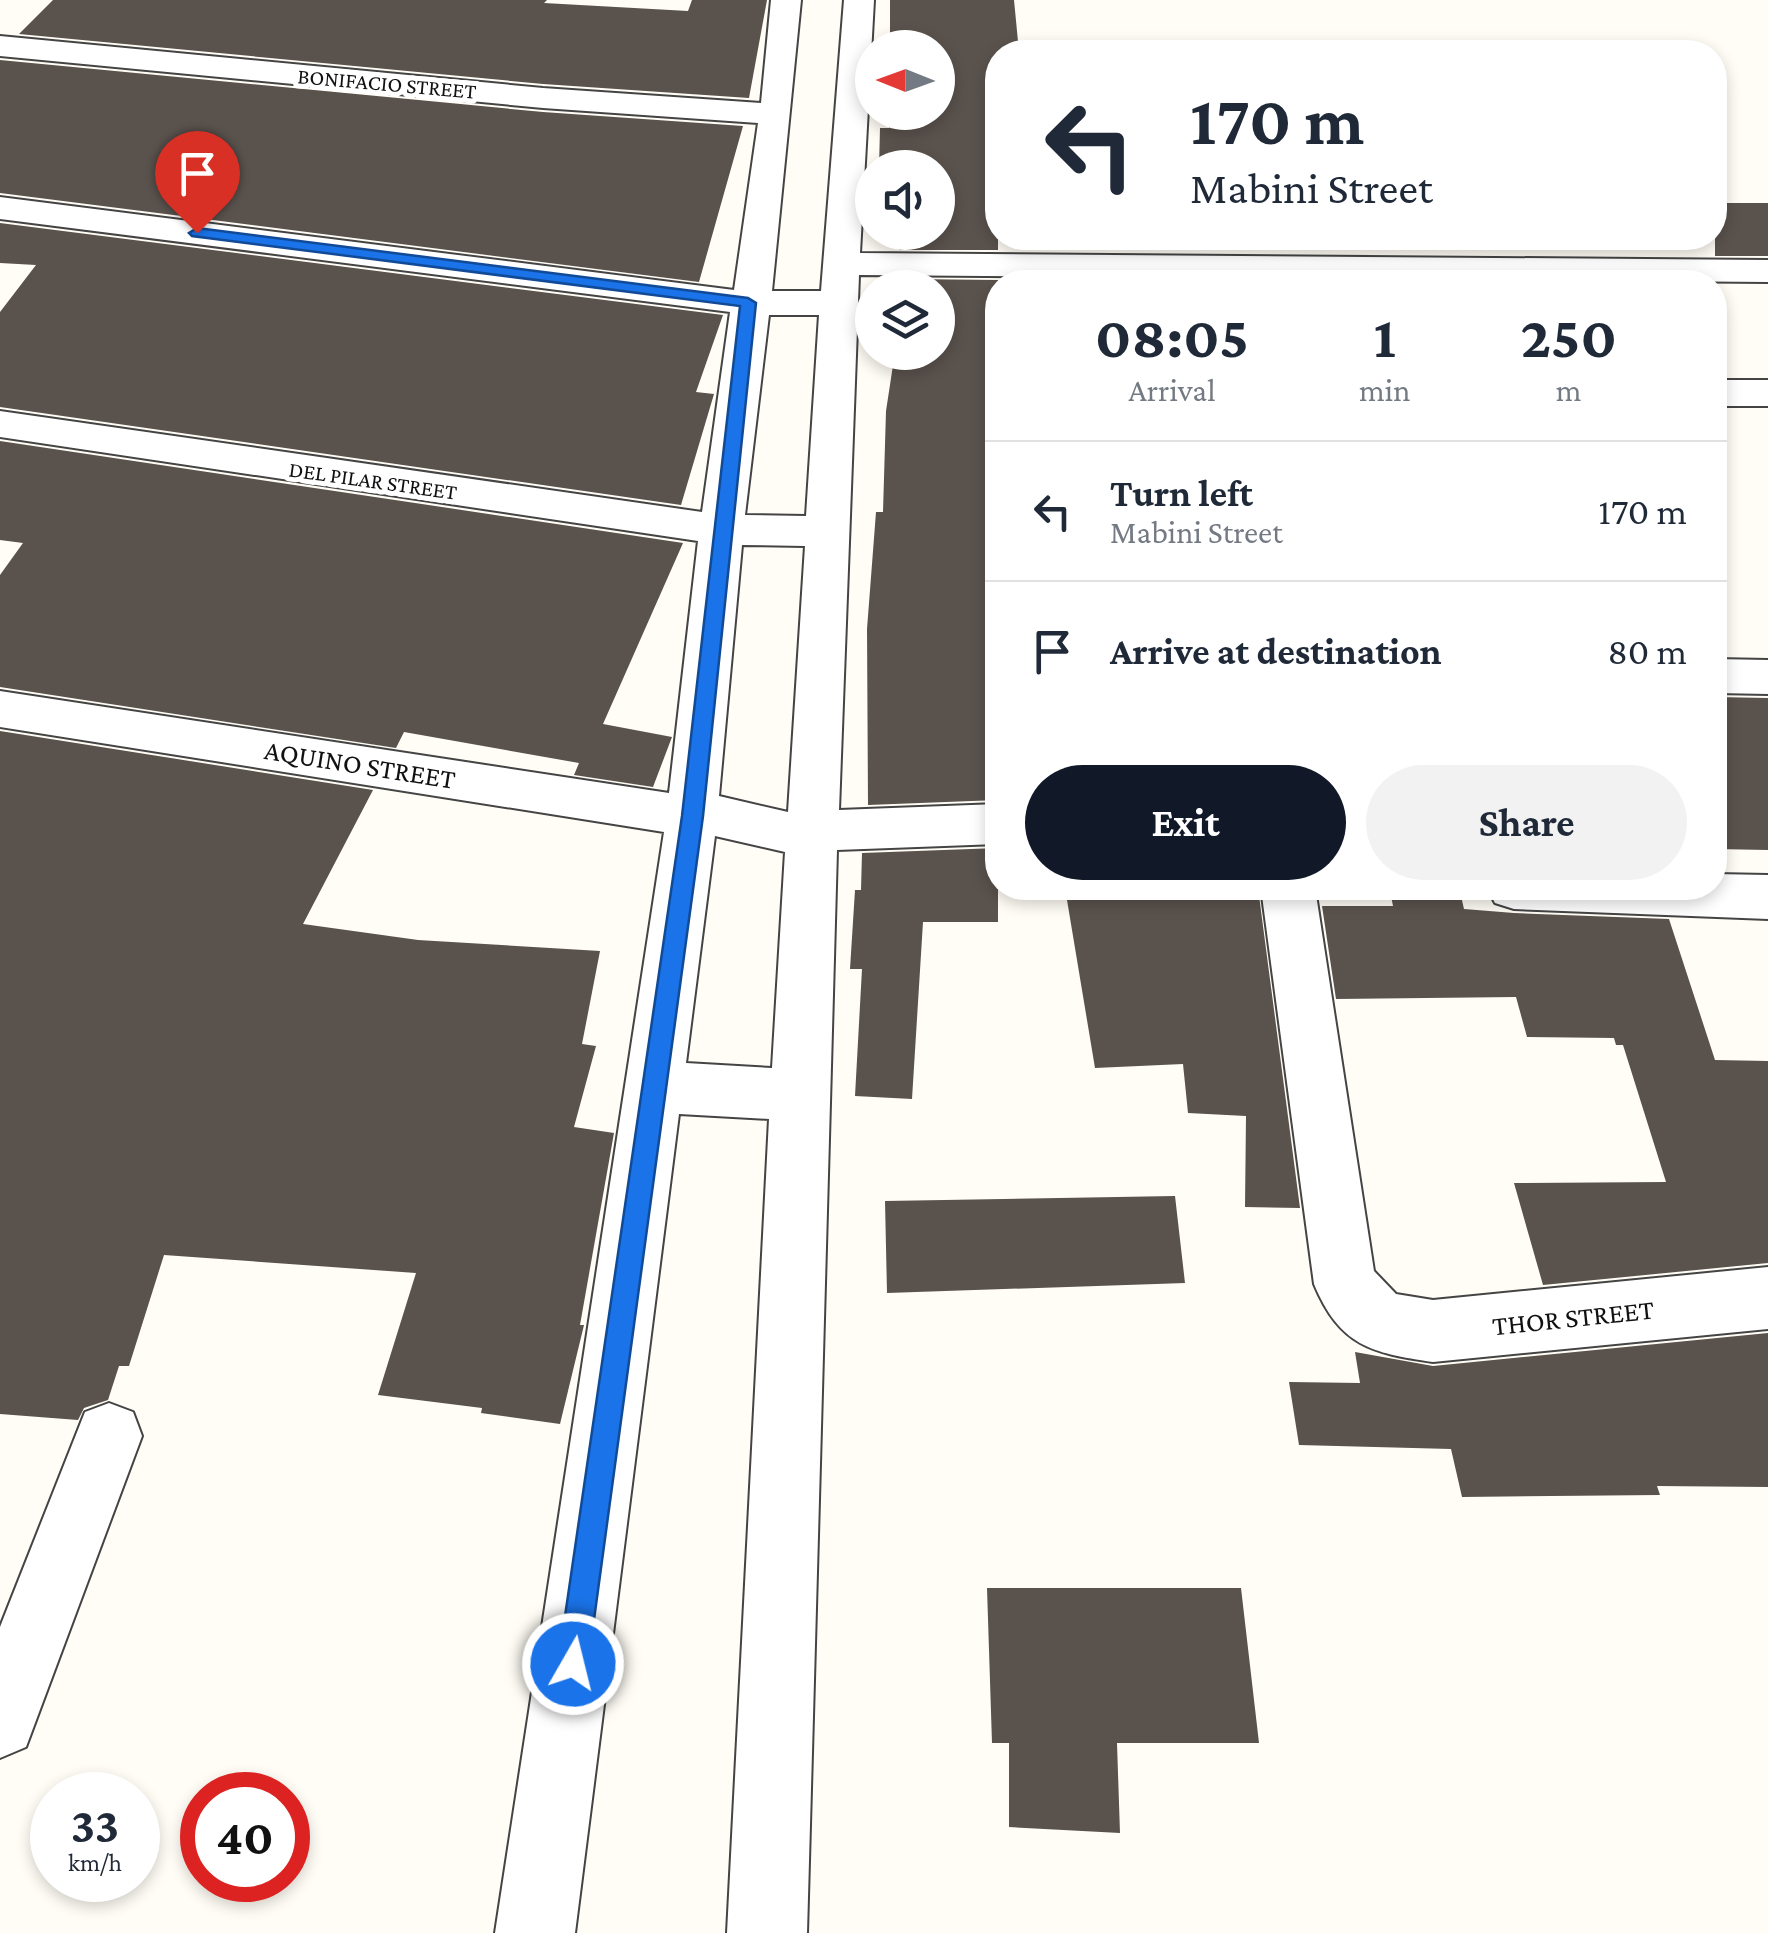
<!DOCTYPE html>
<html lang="en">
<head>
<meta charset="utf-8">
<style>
	:root { --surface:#fff; --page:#f2f2f3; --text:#1f2937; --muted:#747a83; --line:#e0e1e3; --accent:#111827 }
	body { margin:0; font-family:"Crimson Pro",serif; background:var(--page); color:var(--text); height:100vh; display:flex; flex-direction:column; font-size:38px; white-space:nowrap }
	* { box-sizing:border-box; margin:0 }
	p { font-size:32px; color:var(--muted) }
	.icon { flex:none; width:55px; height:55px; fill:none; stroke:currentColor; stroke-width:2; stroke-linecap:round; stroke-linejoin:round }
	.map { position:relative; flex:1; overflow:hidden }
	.details { position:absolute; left:985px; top:270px; width:742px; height:630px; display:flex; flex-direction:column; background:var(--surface); border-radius:40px; box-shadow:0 5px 15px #0003 }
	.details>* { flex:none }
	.hud { position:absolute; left:985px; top:40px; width:742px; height:210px; border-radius:40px; box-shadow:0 5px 15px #0003; background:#fff; color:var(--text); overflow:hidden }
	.needle { width:65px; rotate:271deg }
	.tools { position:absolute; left:855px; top:30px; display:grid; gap:20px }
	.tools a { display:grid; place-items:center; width:100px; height:100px; border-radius:50%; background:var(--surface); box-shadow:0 5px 15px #0003; font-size:50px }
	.speed { position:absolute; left:30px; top:1772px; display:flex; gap:20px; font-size:50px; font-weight:700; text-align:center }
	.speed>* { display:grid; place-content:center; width:130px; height:130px; border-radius:50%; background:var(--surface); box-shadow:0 5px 15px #0003; line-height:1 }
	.speed small { font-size:25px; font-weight:400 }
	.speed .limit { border:15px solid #d22; background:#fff; color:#111 }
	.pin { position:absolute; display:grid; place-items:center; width:85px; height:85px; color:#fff; margin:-102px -42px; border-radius:50% 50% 50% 0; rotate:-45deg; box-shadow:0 0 10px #0007 }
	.pin .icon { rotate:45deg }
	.me { position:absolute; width:110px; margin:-55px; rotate:8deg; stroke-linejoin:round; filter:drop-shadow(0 0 8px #0008) }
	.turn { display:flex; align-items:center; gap:35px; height:210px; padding:0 40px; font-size:45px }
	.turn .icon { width:130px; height:130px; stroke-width:2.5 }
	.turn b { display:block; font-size:70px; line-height:85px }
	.eta { display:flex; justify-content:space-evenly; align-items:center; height:170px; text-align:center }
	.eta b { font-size:60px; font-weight:700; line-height:70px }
	.action { display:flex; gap:20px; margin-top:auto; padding:20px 40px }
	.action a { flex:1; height:115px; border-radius:60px; background:var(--accent); color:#fff; font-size:40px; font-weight:700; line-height:115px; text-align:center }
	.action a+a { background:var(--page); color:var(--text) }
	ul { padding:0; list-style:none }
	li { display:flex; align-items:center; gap:30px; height:140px; padding:0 40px; border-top:2px solid var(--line) }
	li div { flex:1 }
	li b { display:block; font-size:38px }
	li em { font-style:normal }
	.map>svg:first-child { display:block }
	.building { fill:#5a524d }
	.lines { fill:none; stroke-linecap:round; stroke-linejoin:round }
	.minor-casing { stroke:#444; stroke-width:4 }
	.minor { fill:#fff; fill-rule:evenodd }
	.route { fill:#1a73e8; stroke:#114b97; stroke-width:2.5 }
	.labels { text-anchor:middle; stroke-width:10; stroke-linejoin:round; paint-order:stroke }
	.far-street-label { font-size:22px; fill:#111; stroke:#fff }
	.street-label { font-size:28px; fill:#111; stroke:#fff }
</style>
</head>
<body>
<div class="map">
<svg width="1768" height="1933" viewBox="0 0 1768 1933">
	<rect width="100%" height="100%" fill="#fffdf5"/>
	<path class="building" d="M53 0H547L544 3 688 11 692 0H767L749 98 543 84 19 34Z
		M890 0H1014L1019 52H998V250H899L900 238H876V232H938V168H879L880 128H889V112H938V48H890Z
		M0 60 543 112 743 126 699 282 0 193Z
		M1715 203H1768V256H1715Z
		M0 223 723 315 696 392 714 394 681 505 0 407V312L36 265 0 263Z
		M906 279 998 280V800L868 805 867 629 876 512H883L886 411 895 352H938V288H905Z
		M0 441 683 543 603 724 672 737 653 787 574 775 579 763 404 732 396 748 0 687V575L23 543 0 540Z
		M1715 697 1768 698V850L1715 849Z
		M0 731 373 790 303 924 418 940 600 951 582 1044 596 1046 574 1127 614 1133 580 1325H584L560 1424 481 1413 482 1408 378 1395 416 1273 164 1255 129 1366H119L108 1400 84 1408 78 1420 0 1414Z
		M998 848V922H923L912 1099 855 1096 862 969H850L855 890H861L862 853Z
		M1065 888H1258L1300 1208 1245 1207 1246 1116 1188 1113 1183 1064 1095 1068Z
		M1391 896H1461L1464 909 1514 913 1669 919 1715 1060 1768 1061V1263L1543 1285 1514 1183 1666 1182 1623 1045H1616L1614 1038 1527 1037 1516 997 1336 999 1322 906H1393Z
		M1175 1196 1185 1283 887 1293 885 1201Z
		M1768 1333V1487L1657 1486 1660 1495 1462 1497 1451 1449 1299 1445 1289 1382 1360 1383 1355 1352 1433 1366Z
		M987 1588H1241L1259 1743H1117L1120 1833 1009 1827V1743H992Z"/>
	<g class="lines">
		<g class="minor-casing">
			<path id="minor" d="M771 0H801L772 291H821L844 0H874L860 253 1768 260V282L859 275 839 810 998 804V844L837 850 807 1933H727L769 1119 679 1114 575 1933H495L664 832 0 727V691L669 793 698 541 0 437V411L702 512 730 312 0 219V197L734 290 758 123 543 108 0 56V36L543 88 761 103ZM769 315H819L806 516 745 515ZM742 545 805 546 788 812 719 796ZM715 836 785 852 772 1068 686 1063Z
				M1715 380H1768V406H1715Z
				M1715 659 1768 660V694L1715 693Z
				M1715 874 1768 875V919L1514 909 1495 903 1487 888H1715Z
				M1261 888H1315L1374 1271 1396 1294 1433 1300 1768 1267V1329L1433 1362C1371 1353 1340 1346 1314 1284Z
				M109 1403 133 1412 142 1436 26 1747 0 1758V1627L85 1412Z"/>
		</g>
		<use href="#minor" class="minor"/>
	</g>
	<path class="route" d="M197 228 748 298 756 303 703 816 588 1664 583 1674 573 1679 562 1674 558 1664 682 816 740 306 192 236 189 233Z"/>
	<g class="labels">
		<g class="far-street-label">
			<text transform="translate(387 83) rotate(5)" y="8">BONIFACIO STREET</text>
			<text transform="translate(373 480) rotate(8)" y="8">DEL PILAR STREET</text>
		</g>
		<g class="street-label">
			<text transform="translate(360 764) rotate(9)" y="10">AQUINO STREET</text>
			<text transform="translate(1573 1317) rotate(-6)" y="10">THOR STREET</text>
		</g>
	</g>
</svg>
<div class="tools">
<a><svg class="needle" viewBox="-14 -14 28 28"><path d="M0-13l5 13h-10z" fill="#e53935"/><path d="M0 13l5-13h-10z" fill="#747a83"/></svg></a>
<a><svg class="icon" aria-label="sound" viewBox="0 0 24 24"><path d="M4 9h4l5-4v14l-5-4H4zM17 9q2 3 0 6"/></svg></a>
<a><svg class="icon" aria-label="layers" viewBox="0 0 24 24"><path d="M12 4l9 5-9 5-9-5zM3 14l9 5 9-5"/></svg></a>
</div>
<div class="speed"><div>33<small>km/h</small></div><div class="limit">40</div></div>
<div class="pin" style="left:197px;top:233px;background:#d93025"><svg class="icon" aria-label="arrive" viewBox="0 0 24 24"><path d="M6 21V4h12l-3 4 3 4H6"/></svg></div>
<svg class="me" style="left:573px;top:1664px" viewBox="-20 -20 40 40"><circle r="17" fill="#1a73e8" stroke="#fff" stroke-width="3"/><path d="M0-11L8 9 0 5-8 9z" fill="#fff"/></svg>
<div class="hud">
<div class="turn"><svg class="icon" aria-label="left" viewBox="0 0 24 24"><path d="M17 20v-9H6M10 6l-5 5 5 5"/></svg><div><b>170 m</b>Mabini Street</div></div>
</div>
<section class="details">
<div class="eta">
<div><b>08:05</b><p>Arrival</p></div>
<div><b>1</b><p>min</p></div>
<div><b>250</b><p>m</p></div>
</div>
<ul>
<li><svg class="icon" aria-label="left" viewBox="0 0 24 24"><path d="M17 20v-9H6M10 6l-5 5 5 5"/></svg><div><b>Turn left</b><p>Mabini Street</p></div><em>170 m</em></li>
<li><svg class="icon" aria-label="arrive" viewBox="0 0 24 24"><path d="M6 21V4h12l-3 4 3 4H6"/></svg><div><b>Arrive at destination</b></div><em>80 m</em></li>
</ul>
<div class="action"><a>Exit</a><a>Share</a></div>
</section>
</div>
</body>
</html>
